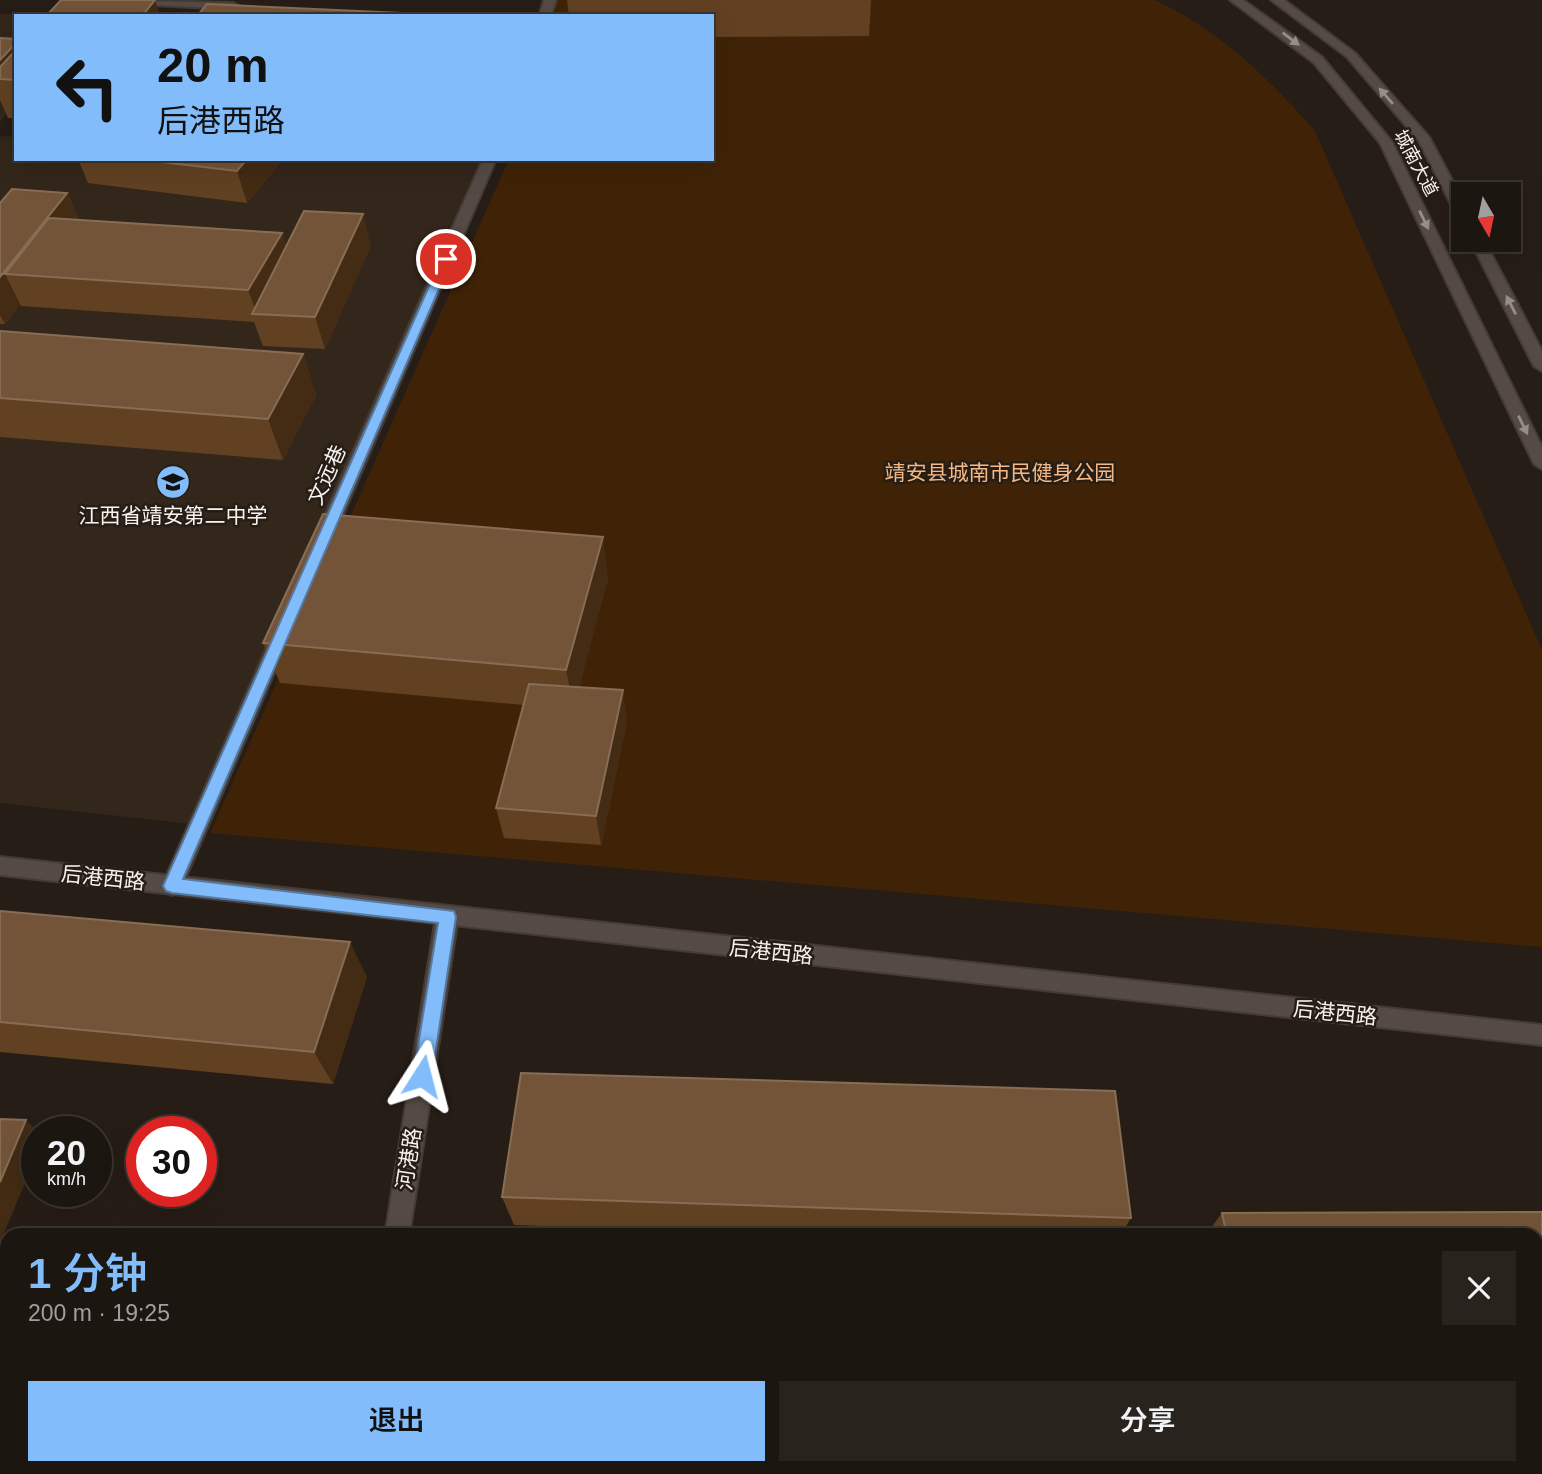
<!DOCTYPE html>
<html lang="zh">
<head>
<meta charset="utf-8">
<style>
	:root { --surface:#1c1610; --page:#29231e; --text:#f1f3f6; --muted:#a09f9f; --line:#3a3530; --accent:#83bcfb }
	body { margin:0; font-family:Arial,"Noto Sans SC",sans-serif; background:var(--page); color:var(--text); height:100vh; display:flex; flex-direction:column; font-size:26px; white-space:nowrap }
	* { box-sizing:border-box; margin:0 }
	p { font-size:23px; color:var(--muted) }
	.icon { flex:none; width:38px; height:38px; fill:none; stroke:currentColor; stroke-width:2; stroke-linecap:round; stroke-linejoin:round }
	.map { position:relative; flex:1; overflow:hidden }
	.details { position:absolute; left:0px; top:1228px; width:1544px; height:247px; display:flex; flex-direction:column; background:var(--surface); border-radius:21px 21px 0 0; box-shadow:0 7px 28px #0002,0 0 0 2px var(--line) }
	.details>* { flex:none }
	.guide { position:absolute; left:14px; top:14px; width:700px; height:147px; border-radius:0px; box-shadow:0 7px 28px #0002,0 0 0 2px var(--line); background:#83bcfb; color:#111; overflow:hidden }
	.needle { width:46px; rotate:171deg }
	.tools { position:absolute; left:1451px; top:182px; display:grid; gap:14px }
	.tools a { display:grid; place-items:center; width:70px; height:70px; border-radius:0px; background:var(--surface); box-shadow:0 7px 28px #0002,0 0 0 2px var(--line); font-size:35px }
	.speed { position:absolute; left:21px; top:1116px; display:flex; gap:14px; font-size:35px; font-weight:700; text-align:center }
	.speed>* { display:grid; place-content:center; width:91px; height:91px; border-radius:50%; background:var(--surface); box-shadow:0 7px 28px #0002,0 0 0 2px var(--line); line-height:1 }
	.speed small { font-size:18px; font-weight:400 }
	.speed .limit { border:10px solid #d22; background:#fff; color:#111 }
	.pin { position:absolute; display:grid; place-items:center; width:60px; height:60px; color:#fff; margin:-30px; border:4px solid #fff; border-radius:50%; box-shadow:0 2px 7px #0007 }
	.me { position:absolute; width:77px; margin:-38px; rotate:9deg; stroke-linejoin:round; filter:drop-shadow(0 0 5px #0008) }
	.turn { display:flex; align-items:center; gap:24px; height:147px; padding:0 28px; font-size:32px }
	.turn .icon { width:91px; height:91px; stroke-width:2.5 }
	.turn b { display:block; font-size:49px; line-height:60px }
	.round { display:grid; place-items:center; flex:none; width:74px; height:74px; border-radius:0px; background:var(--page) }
	.head { display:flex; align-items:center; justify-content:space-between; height:119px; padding:0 28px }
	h1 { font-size:42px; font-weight:600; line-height:52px; color:var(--accent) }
	.cta { display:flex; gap:14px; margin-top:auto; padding:14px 28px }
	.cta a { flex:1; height:80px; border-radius:0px; background:var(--accent); color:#111; font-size:28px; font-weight:600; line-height:80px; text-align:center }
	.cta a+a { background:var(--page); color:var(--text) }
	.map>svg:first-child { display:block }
	.built { fill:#33261b }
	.green { fill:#402306 }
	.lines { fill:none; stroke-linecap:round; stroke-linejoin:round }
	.minor-casing { stroke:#423b37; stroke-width:4 }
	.secondary-casing { stroke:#423b37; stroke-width:4 }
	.minor { fill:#554b44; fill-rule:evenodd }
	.secondary { fill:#554b44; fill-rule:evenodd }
	.wall { fill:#624122 }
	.shaded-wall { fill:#432b14 }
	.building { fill:#735438; stroke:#886d55; stroke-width:2 }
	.oneway { fill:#978e88 }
	.route { fill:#83bcfb; stroke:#557aa3; stroke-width:2 }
	.labels { text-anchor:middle; stroke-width:5; stroke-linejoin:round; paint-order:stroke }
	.far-street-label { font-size:18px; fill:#f9f3ee; stroke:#261d16 }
	.park-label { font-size:21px; fill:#f5b783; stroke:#261d16 }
	.street-label { font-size:21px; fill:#f9f3ee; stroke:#261d16 }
	.poi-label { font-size:21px; fill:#f9f3ee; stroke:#261d16 }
</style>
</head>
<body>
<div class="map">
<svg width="1542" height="1474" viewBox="0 0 1542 1474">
	<rect width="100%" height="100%" fill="#261d16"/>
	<path class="built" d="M0 14 78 16H16V101L0 122Z
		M0 136 16 137V159H444L493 162 191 824 0 803Z"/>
	<path class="green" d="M556 0H1154C1218 28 1270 80 1315 131L1542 650V947L210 833 509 159H712V16H556Z"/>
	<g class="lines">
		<g class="minor-casing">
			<path id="minor" d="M105 0 233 3 239 6 233 9 111 3Z
				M544 0H556L551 16H539Z
				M483 159H496L332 540 323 546 317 544 314 540Z
				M280 631 286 633 289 638 182 886 179 892 172 895 165 892 162 886 271 638 274 633Z
				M447 908 455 910 458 917 409 1236H385L436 917 439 910Z
				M346 1468H374L373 1474H345Z"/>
		</g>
		<g class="secondary-casing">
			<path id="secondary" d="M1230 0H1243L1322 57 1392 142 1542 447V469L1534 464 1380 143 1314 63Z
				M1271 0H1284L1355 53 1429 137 1463 201V218L1456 214 1419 141 1347 57Z
				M1470 240H1484L1542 351V371L1534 366Z
				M0 857 1542 1025V1045L0 875Z"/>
		</g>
		<use href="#minor" class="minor"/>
		<use href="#secondary" class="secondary"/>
	</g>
	<path class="wall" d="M567 0H871L869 36 712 37V16H569Z
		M0 38 16 39V118H8L0 100Z
		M78 159H281L282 161 247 203 88 183Z
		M67 193 79 220 282 233 286 246 371 245 325 349 263 346 254 322 21 306 20 304 5 324H0V203Z
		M0 331 303 354 316 395 283 460 0 437Z
		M608 578 579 687 627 721 601 845 504 838 496 808 524 705 280 683 263 643Z
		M0 911 367 977 333 1084 0 1052Z
		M502 1197 1131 1218 1120 1236H844L514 1225Z
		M1542 1212V1373H1536V1236H1205L1222 1213Z"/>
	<path class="shaded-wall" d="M155 0 160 16H131Z
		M16 43V74L0 75V60Z
		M247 159H281L282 161 247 203 237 171Z
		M67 193 81 225 5 274 20 304 5 324 0 315V277Z
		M363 214 371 245 325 349 315 317Z
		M282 233 292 265 257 314 248 290Z
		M303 354 316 395 283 460 268 419Z
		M603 537 608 578 574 709 566 670Z
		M623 690 627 721 601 845 596 816Z
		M350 942 367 977 333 1084 314 1052Z
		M26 1120 39 1132H37V1154L0 1243V1182Z"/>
	<path class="building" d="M61 0H155L142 16H46Z
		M207 4 446 15V16H197Z
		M0 38 16 39V43L0 60Z
		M16 50V80L0 79V67Z
		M136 159H247L237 171Z
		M12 189 67 193 0 277V203Z
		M304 211 363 214 315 317 252 314Z
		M49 218 282 233 248 290 5 274Z
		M0 331 303 354 268 419 0 398Z
		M323 514 603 537 566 670 263 643Z
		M529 684 623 690 596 816 496 808Z
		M0 911 350 942 314 1052 0 1022Z
		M521 1073 1115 1091 1131 1218 502 1197Z
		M0 1119 26 1120 0 1182Z
		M1542 1212V1352H1536V1236H1227L1222 1213Z
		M442 1468H1153L1154 1474H441Z"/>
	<defs><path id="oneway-solid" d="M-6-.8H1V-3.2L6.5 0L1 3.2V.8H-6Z" transform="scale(1.75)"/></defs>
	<g class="oneway">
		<use href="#oneway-solid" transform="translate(1291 39) rotate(37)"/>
		<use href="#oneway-solid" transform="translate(1386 96) rotate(-131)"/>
		<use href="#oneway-solid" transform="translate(1424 220) rotate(64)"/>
		<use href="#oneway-solid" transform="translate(1511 305) rotate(-117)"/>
		<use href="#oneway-solid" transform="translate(1523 425) rotate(64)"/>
	</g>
	<path class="route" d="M442 257 452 259 183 879 454 911 456 917 432 1076 429 1082 422 1085 416 1082 413 1076 438 923 172 893 166 891 163 886Z"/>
	<defs>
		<g id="school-disc" transform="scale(1.75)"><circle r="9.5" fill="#83bcfb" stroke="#261d16"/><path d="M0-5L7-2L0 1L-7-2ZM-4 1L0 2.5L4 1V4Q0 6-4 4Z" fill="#111"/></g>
	</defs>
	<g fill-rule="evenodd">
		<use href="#school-disc" x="173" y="482"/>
	</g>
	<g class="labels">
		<g class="far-street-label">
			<text transform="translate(1416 163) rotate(62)" y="6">城南大道</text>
		</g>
		<g class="park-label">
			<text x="1000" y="480">靖安县城南市民健身公园</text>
		</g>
		<g class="street-label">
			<text transform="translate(327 475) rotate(-66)" y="7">文远巷</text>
			<text transform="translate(103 878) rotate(6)" y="7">后港西路</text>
			<text transform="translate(771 952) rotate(6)" y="7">后港西路</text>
			<text transform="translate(1335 1013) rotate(6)" y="7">后港西路</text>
			<text transform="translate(409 1159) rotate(-81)" y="7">河港路</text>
		</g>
		<g class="poi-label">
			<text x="173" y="523">江西省靖安第二中学</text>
		</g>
	</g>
</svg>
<div class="tools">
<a><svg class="needle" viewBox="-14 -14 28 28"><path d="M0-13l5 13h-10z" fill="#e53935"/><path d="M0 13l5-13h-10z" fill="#a09f9f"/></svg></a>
</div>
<div class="speed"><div>20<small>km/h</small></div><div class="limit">30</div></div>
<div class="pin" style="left:446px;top:259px;background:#d93025"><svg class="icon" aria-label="arrive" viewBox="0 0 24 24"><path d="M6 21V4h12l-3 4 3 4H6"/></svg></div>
<svg class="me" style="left:422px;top:1076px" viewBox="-20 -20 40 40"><path d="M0-17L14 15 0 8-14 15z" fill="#83bcfb" stroke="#fff" stroke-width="4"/></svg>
<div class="guide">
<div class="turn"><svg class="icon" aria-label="left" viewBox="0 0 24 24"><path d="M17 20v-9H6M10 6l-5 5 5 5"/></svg><div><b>20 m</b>后港西路</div></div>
</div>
<section class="details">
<div class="head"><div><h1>1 分钟</h1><p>200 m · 19:25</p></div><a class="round"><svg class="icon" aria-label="close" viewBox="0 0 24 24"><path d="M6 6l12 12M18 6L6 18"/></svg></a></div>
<div class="cta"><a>退出</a><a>分享</a></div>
</section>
</div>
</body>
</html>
